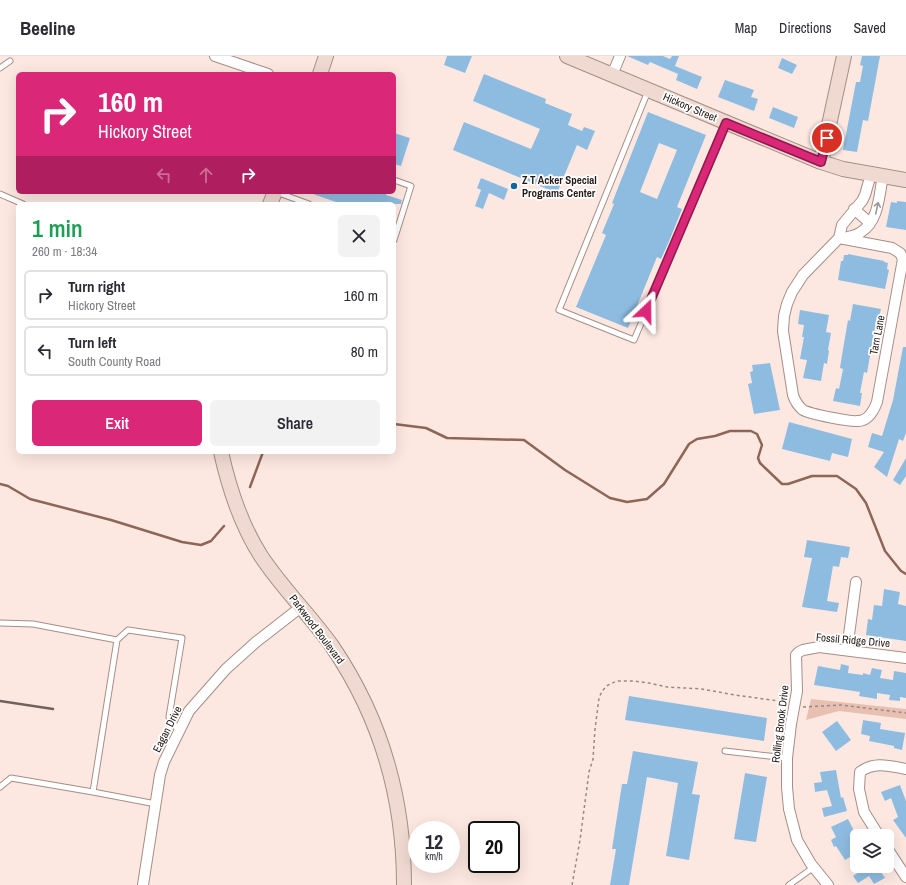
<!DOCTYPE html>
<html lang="en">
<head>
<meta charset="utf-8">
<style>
	:root { --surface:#fff; --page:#f2f2f3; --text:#2b2b33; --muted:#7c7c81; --line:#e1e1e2; --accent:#db2777 }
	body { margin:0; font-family:"Archivo Narrow",sans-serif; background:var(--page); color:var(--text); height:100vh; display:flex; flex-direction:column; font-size:15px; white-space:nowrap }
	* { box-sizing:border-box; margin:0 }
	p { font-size:13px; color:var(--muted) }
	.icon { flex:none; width:22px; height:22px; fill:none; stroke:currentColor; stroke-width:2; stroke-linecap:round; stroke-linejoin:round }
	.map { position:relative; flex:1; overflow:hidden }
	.drawer { position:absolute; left:16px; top:146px; width:380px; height:252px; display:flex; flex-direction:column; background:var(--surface); border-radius:6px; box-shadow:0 4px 16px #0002 }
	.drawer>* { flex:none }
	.banner { position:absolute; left:16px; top:16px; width:380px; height:122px; border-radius:6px; box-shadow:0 4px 16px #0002; background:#db2777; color:#fff; overflow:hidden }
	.tools { position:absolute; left:850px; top:773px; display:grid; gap:8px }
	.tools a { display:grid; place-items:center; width:44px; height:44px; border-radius:6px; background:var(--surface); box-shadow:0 4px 16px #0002; font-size:20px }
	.speed { position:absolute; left:408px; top:765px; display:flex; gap:8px; font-size:20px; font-weight:700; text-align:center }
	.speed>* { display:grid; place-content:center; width:52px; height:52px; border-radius:50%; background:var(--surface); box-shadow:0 4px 16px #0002; line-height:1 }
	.speed small { font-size:10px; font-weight:400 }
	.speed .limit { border:2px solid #111; border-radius:6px; background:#fff; color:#111 }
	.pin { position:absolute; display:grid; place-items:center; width:34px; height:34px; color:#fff; margin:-17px; border:2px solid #fff; border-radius:50%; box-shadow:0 1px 4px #0007 }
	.me { position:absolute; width:44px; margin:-22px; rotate:23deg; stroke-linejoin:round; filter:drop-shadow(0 0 3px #0008) }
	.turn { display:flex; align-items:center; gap:14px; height:84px; padding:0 16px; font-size:18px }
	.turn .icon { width:52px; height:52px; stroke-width:2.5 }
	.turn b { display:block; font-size:28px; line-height:34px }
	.lanes { display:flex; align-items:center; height:38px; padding:0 16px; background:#0003; justify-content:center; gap:20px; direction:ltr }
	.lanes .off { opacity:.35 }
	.round { display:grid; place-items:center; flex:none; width:42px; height:42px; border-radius:6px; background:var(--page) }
	.summary { display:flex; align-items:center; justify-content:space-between; height:68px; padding:0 16px }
	h1 { font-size:24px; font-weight:600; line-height:30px; color:#1e9e55 }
	.cta { display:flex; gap:8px; margin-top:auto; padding:8px 16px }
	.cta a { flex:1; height:46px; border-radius:6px; background:var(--accent); color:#fff; font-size:16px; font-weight:600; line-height:46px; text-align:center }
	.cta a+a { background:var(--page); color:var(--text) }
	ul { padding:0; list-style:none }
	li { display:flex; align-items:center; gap:12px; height:50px; margin:0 8px 6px; padding:0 8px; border:2px solid var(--line); border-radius:6px }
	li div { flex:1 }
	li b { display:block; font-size:15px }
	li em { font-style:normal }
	header { display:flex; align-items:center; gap:24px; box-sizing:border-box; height:56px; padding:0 20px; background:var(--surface); border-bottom:1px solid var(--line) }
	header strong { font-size:19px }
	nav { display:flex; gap:22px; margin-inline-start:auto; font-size:14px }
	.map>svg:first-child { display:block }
	.green { fill:#e7c0b2 }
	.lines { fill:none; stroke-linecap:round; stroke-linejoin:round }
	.stream { stroke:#8d6657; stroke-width:2.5 }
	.building { fill:#8ebce1; fill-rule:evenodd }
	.lane-casing { stroke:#a58e86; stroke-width:7 }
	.street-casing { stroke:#a58e86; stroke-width:12 }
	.secondary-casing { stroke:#a58e86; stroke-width:16 }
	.path { stroke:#978883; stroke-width:1.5; stroke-dasharray:3 3; stroke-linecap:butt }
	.lane { stroke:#fff; stroke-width:5 }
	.street { stroke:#fff; stroke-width:10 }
	.secondary { stroke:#f0d9d0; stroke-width:14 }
	.rail { stroke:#6f625d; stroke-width:2.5 }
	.oneway { stroke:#9c9897 }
	.route-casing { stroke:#8e194d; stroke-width:10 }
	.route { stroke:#db2777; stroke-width:7 }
	.poi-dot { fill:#156698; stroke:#fff; stroke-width:1.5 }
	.labels { text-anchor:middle; stroke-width:3.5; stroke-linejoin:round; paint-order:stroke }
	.street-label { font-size:11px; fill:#231a17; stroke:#fff }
	.poi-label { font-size:11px; font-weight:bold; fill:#231a17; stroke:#fff; text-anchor:start }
</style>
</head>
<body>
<header>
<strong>Beeline</strong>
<nav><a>Map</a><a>Directions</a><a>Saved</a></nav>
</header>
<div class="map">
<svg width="906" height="829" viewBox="0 0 906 829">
	<rect width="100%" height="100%" fill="#fde8e1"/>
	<path class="green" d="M811 643 906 653V663L839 655 806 664Z"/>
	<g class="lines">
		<path class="stream" d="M394 368 426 372 447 382 524 384 565 414 610 442 627 446 647 443 664 428 689 388 697 383 715 380 730 375H751L757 378 762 389 758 402 760 407 782 428H788L812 420H837L856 433 866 447 885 495 901 515 906 518
			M0 428 8 430 30 443 111 464 182 486 201 489 211 485 224 470
			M250 431 263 396"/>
	</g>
	<path class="building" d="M447 0H472L465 17 444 9Z
		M627 0H663L670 3 672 0H679L675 10 702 21 697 33 676 24 678 18 650 6 648 9Z
		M862 0H880L868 65 863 64 857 96 843 94 856 26H860L863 10 860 9Z
		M782 2 797 9 792 18 778 12Z
		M484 18 546 43 545 47 572 58 568 69 582 75 584 71 595 75 587 94 577 89 557 137 453 94 464 66 531 93 540 73 473 45Z
		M725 24 754 34 751 41 758 43 754 55 718 41Z
		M773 51 798 61 794 72 769 62Z
		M648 56 706 79 677 151 682 153 670 183 661 203 657 201 628 272 576 251 606 179 602 177 614 148 612 147ZM659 87 677 94 657 143 640 136Z
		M394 77 410 82 401 110 394 108Z
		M481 122 508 133 504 144 489 137 483 153 475 150 481 134 477 132Z
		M310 136H387L386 139 402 144 401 148H342L310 137Z
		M897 145 906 146V174L886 171 891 146 897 147Z
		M848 198 884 205V206L888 207 887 213 889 214 885 233 838 224 841 205H843L844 199H848Z
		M853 248 881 253 879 260H877L867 317 864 316 860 337H862L860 350 833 345 836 332 839 333 843 313 840 312 842 299 848 264 850 265Z
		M800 254 829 259 826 276 831 277 828 294 829 295 827 308 824 307 821 325 803 322 807 304 800 303 804 281H802L804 269 798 268Z
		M903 291H906V377L903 385 899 383 887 421 874 411 884 396 868 391 872 377 882 380 893 344Z
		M770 307 780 354 754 358 748 328 752 327 750 316 753 315 752 309Z
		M789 366 852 383 848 401 832 397 830 405 782 393Z
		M906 402V420L900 429 893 424Z
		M807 484 850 491 848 502 841 501 839 511 833 510 827 545 839 547 837 556 802 551 812 502 804 501Z
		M884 533 900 536 898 548 906 550V585L866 579 868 563 872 564 874 549 882 550Z
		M841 608 849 610 848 617 863 619V617L870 619 872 612 882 614 880 622 893 624 894 615 906 617V642L900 641V645L889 644 890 639 877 637V643L859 640 860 636 814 629 818 610 840 614Z
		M629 640 767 662 764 685 625 664Z
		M863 664 881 667 880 673 905 677 902 694 894 692V690L869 685 870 680 861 678Z
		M837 665 851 684 836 695 822 676Z
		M633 695 698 706 692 738 700 739 689 804 666 800 678 727 647 721 629 829H610L616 793H612L622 728H627Z
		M836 714 841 742 843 741 847 755 824 761 822 752 832 750 827 734 815 736 814 727 822 726 820 716Z
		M745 717 767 721 756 786 734 783Z
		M900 729 906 745V782L893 764 898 761 891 742 885 745 881 736Z
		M848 763 857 781V811L850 801 845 804 836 790 834 791 831 784 836 781 831 771Z
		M868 810H877L885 822 874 828 869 820 858 827 853 820Z"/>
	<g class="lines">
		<g class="lane-casing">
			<path id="lane" d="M0 12 10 5
				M648 35 559 254 634 284 726 68
				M394 124 411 130 394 184
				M276 136 309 148
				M0 138 23 148
				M0 567 33 568 117 584 93 736
				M117 584 128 574 182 582 169 661 179 675
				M725 695 787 702
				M0 731 11 722 93 736 156 748
				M789 829 814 811"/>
		</g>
		<g class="street-casing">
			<path id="street" d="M215 0 268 18
				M612 19 620 0
				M854 153 870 167
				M839 182 892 192 900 197 903 203 877 346C874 354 868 365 858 365 850 366 810 358 803 354 798 350 795 345 793 339L783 275 784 260 787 248 792 236 803 219 839 182 842 169 862 145 865 139 871 118
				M843 182C849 181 856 180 861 176 879 165 879 139 883 120
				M847 594 856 526
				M879 780 864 756 859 733 860 716C874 705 890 710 906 713
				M887 792 906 821
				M143 829 160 719 164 706 189 655 226 613 256 586 301 551
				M828 829 811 808 797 784 789 753 787 731V702L791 668 797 635 796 599 799 596 803 594 819 591 906 602"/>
		</g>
		<g class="secondary-casing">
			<path id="secondary" d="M567 0 821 106 843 113 906 124
				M320 18 326 0
				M821 106 844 0
				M270 148 275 136
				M221 396C229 432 241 469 261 500 282 532 310 559 332 590 381 662 404 743 404 829"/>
		</g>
		<path class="path" d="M803 651 841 649 906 657
			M572 829 580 784 589 716 593 703 595 673 599 642 602 635 608 629 617 625H633L649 627 667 631 702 633 735 639 786 646"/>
		<use href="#lane" class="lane"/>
		<use href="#street" class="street"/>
		<use href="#secondary" class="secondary"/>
		<path class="rail" d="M0 645 53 653"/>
	</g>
	<defs><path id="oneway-shaft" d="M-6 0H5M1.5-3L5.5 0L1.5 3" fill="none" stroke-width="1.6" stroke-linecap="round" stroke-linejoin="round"/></defs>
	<use class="oneway" href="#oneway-shaft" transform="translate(877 152) rotate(-78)"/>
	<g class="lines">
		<g class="route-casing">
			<path id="route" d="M646 255 726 67 821 106 827 82"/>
		</g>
		<use href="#route" class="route"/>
	</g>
	<circle class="poi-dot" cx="514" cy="130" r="4"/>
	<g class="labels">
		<g class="street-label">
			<text transform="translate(690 51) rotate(23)" y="4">Hickory Street</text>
			<text transform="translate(877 279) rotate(-79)" y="4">Tarn Lane</text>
			<text transform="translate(317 573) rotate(53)" y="4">Parkwood Boulevard</text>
			<text transform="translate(853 584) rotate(5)" y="4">Fossil Ridge Drive</text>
			<text transform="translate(780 668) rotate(-83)" y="4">Rolling Brook Drive</text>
			<text transform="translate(167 673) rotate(-63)" y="4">Eagan Drive</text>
		</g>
		<g class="poi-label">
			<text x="522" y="128">Z T Acker Special<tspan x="522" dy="13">Programs Center</tspan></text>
		</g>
	</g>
</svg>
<div class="tools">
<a><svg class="icon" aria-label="layers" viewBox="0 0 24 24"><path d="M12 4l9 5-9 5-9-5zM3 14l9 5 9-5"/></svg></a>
</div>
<div class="speed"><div>12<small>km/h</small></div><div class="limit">20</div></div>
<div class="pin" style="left:827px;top:82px;background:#d93025"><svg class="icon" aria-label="arrive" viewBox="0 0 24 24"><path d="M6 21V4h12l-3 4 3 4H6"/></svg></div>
<svg class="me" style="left:646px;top:255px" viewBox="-20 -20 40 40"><path d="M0-17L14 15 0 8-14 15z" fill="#db2777" stroke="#fff" stroke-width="4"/></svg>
<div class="banner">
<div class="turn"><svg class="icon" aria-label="right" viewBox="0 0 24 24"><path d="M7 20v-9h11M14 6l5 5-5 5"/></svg><div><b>160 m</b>Hickory Street</div></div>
<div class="lanes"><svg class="icon off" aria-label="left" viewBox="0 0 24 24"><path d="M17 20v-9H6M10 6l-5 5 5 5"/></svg><svg class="icon off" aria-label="ahead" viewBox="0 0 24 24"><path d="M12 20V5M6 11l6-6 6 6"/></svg><svg class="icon" aria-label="right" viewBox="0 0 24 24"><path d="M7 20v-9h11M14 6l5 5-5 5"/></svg></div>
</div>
<section class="drawer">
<div class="summary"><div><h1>1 min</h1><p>260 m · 18:34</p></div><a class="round"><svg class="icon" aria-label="close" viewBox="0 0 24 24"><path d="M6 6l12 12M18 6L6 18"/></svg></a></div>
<ul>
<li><svg class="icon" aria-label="right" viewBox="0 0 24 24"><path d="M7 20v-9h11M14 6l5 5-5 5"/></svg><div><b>Turn right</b><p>Hickory Street</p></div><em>160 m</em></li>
<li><svg class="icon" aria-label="left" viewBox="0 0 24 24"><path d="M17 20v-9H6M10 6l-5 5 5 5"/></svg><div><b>Turn left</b><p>South County Road</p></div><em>80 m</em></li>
</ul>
<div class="cta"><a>Exit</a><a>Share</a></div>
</section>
</div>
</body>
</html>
